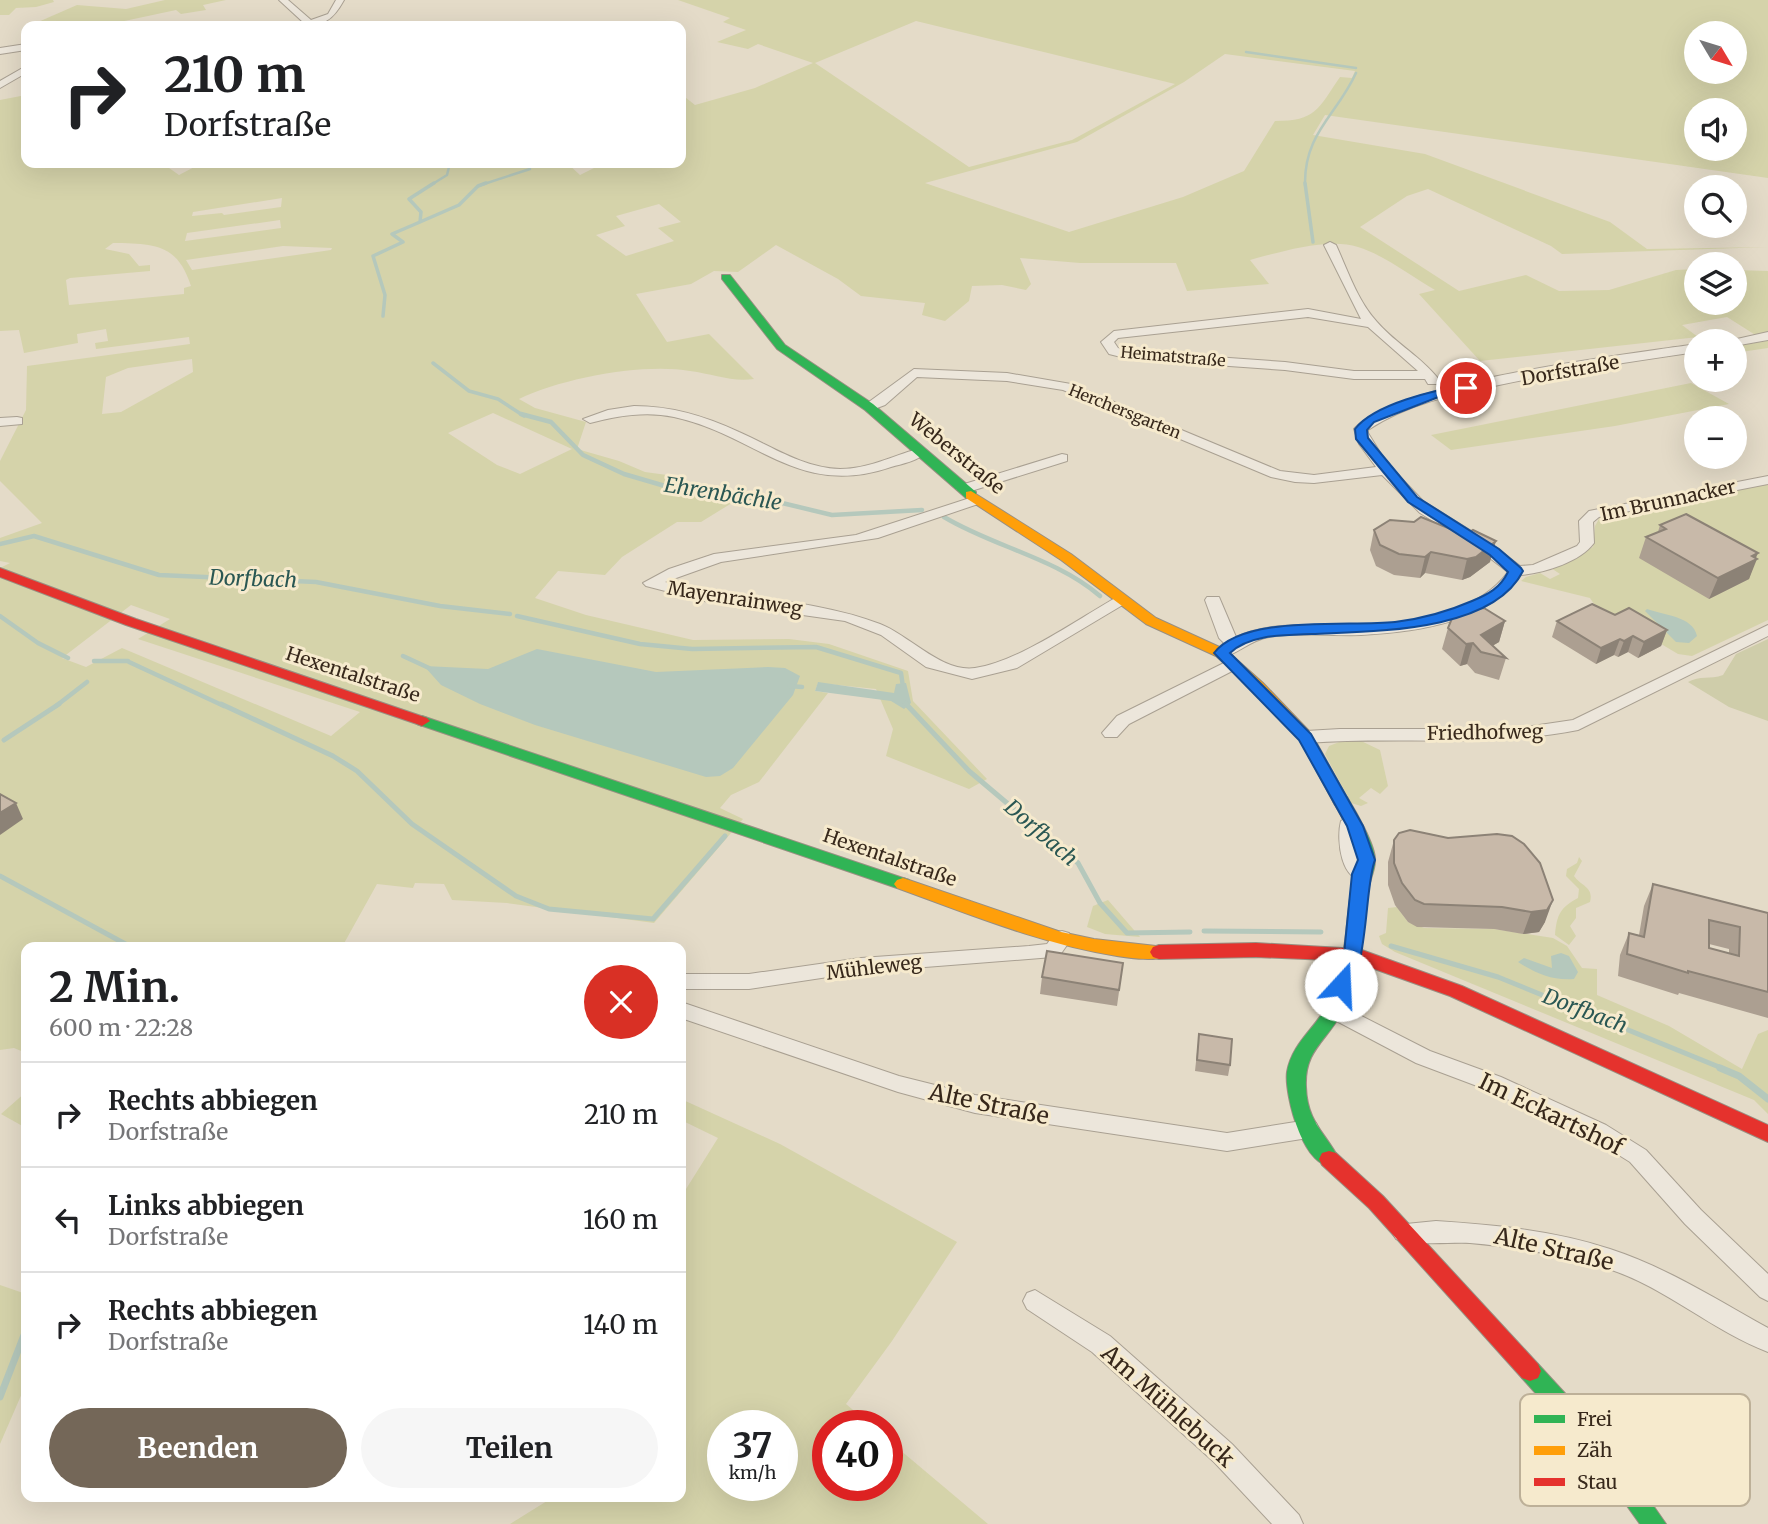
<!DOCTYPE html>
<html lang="de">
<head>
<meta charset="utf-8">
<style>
	:root { --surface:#fff; --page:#f6f6f6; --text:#202124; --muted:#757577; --line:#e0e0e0; --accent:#746758 }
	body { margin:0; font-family:Merriweather,serif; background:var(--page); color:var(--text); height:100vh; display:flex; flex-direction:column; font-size:26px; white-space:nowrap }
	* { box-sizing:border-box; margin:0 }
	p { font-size:23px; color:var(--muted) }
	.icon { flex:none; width:38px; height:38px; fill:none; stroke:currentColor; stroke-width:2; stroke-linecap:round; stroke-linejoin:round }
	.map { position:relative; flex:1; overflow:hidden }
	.panel { position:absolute; left:21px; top:942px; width:665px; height:560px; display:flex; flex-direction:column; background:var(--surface); border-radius:14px; box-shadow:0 7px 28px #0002 }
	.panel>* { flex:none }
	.top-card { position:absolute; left:21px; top:21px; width:665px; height:147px; border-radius:14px; box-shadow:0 7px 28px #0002; background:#fff; color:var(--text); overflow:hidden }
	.needle { width:46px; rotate:128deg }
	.fabs { position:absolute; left:1684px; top:21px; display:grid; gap:14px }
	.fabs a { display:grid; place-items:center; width:63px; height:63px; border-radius:50%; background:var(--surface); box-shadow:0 7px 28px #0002; font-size:35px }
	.speed { position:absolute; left:707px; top:1410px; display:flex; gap:14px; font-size:35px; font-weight:700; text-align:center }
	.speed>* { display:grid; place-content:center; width:91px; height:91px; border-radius:50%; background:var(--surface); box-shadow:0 7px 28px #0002; line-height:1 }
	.speed small { font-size:18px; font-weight:400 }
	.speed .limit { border:10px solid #d22; background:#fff; color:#111 }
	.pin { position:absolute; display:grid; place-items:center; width:60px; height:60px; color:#fff; margin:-30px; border:4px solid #fff; border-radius:50%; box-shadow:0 2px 7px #0007 }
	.me { position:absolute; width:77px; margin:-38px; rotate:20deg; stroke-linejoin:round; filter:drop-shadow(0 0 5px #0008) }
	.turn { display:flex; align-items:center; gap:24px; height:147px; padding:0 28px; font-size:32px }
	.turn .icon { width:91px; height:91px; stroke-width:2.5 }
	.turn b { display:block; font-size:49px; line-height:60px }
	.round { display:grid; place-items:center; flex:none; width:74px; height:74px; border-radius:37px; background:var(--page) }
	.overview { display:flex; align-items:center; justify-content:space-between; height:119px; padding:0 28px }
	h1 { font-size:42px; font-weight:700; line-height:52px }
	.button { display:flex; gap:14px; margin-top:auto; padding:14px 28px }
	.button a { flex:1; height:80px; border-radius:42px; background:var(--accent); color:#fff; font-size:28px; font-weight:700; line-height:80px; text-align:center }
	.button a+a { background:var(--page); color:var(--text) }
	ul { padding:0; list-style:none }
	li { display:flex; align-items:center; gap:21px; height:105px; padding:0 28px; border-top:2px solid var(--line) }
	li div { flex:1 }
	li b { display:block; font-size:26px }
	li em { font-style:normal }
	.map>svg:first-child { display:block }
	.green { fill:#d5d3aa; fill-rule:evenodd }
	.cemetery { fill:#cfcdaa }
	.water { fill:#b5c8bc }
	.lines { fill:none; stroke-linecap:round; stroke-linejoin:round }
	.stream-far4 { stroke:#b5c8bc; stroke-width:2.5 }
	.stream-far3 { stroke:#b5c8bc; stroke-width:3.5 }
	.stream-far2 { stroke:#b5c8bc; stroke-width:4.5 }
	.stream-far1 { stroke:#b5c8bc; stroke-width:5 }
	.stream { stroke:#b5c8bc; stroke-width:7 }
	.street-casing { stroke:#a9a092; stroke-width:2 }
	.fast-casing { stroke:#988f82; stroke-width:2 }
	.slow-casing { stroke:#988f82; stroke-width:2 }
	.jam-casing { stroke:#988f82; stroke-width:2 }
	.street { fill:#ece6db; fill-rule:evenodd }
	.fast { fill:#30b455; fill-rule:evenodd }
	.slow { fill:#ff9f0a; fill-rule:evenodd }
	.jam { fill:#e5322d; fill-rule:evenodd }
	.wall { fill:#ac9f91; fill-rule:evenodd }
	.shaded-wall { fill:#8c8276 }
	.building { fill:#c8b9a9; stroke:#8c8276; stroke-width:2; fill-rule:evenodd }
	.route { fill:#1a73e8; stroke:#114b97; stroke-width:2 }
	.labels { text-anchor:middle; stroke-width:6; stroke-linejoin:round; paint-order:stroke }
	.far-street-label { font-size:16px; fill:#37281b; stroke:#f6eacd }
	.street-label { font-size:19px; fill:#37281b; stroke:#f6eacd }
	.water-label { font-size:21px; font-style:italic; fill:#2a5753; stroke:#f6eacd }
	.near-street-label { font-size:23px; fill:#37281b; stroke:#f6eacd }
	.key { fill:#f6eacd; stroke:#bdb098; stroke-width:2 }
	.key-label { font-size:19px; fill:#37281b }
</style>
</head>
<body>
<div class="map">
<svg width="1768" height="1524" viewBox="0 0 1768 1524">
	<rect width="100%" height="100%" fill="#e4dbc8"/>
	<path class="green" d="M0 0H53L54 2 36 7 16 8 9 15H0Z
		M165 0H226L203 5 206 10 181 14 176 10 101 26H29L77 5 126 9Z
		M678 0H1768V178L1325 115 1313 135 1425 154 1610 222 1647 249 1768 247 1562 254 1551 246 1428 189 1407 196 1360 227 1459 291 1526 275 1559 291 1609 290 1676 270 1696 269V303H1734V270L1768 271V348L1734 353V346L1765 341 1727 317 1682 325 1698 337 1480 361 1419 294 1435 290C1411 276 1384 255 1358 247 1328 237 1280 252 1250 260L1269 284 1187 291 1176 263H1080L1020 258 1031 284 1026 290 1002 285 972 286 969 301 945 321 922 315 925 303 861 296 838 279 776 245 738 272 714 271 691 284 636 294 667 342 709 334 754 379C731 382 713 374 690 371 642 363 563 378 519 399L535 408 586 422 577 449 619 461 645 472 667 475 740 498 701 522H677L622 557 605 575 558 571 535 598 586 615 693 640 789 639 829 644 908 671 913 701 987 779 969 789 886 756 893 729 876 689 818 683 815 691 828 693 759 782 731 795 720 808 743 819 654 923 507 903 452 900 444 884 415 883 413 888 377 884 342 947H26V1053L14 1048 0 1050V568L10 563 0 561V538L42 523 0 481V461L26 410 27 366 190 344 189 337 96 349 95 343 108 341 106 329 77 334 78 343 24 353 19 330 0 331V100L26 95V163H162L179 175 202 163H567L580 175 604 163H681V94L695 105 755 88 813 63 758 44 748 49 717 42 746 30 723 22 730 18ZM916 21 1175 84 1072 140 969 167 815 63ZM1696 33H1734V72H1696ZM1225 54 1355 71 1352 78 1340 77C1318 109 1316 121 1275 121L1244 171 1183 197 1069 232 925 183 1077 142 1184 82ZM1696 110H1734V149H1696ZM282 198 281 207 224 215 222 213 192 216 193 212ZM659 204 681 222 658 228 674 241 626 256 596 235 625 226 616 216ZM280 220 281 228 185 241 187 233ZM113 243C154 244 177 243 191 286L184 288V294L69 305 66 280 70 278 150 271V265L139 266 129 254 105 249ZM283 246 332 248 331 250 192 270 186 260ZM192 359 193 372 121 412 102 414 106 377 128 368ZM493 413 572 449 520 474 497 465 448 433ZM131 605 170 619 138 639 360 712 331 736 122 648 86 667 62 658Z
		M1691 383 1729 404 1615 426 1451 450 1431 435Z
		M1768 484V620L1692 656 1678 654 1594 604 1590 598 1521 581 1526 577 1540 573 1550 579 1560 574 1551 568 1593 547 1595 526 1600 517Z
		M1347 739 1359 740 1380 750 1388 786 1380 794 1371 788 1359 798 1368 803 1361 806 1351 803 1325 754 1329 746Z
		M1579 857 1582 861 1574 876C1581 886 1594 887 1590 902L1576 908V918L1570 926 1576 936 1569 945 1555 935C1557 914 1560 908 1578 898L1579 889 1566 876 1567 869 1577 863Z
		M1108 900 1140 937 1105 934 1087 927 1093 906Z
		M1397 907 1408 922 1424 928 1494 929 1553 938 1567 946 1582 968 1597 969V995L1669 1026 1742 1069 1758 1034 1768 1030V1114L1754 1100 1395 952 1382 944 1379 936 1386 933 1388 908Z
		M26 1092V1128L1 1114Z
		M681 1099 780 1144 957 1242 892 1341 846 1404 872 1426H828V1486H887V1439L988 1524H510L555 1496H681V1197L718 1138 681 1120ZM723 1426H782V1486H723Z
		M0 1285 26 1294V1384L0 1444Z"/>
	<path class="cemetery" d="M1768 639V721L1729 707 1688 682C1700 675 1710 680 1723 675L1736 654Z"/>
	<path class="water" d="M1647 609C1663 615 1693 616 1697 636L1689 643 1676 642 1645 611Z
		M537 649 656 672 768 667 785 668 800 676 793 695 733 768 720 776 706 777 535 725 480 704 441 685 424 666 488 669Z
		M818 682 894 693 896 684 906 683 911 703 904 709 891 701 815 691Z
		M1561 953 1569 956 1578 972 1574 979C1553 981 1535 973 1518 962L1524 958 1552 968 1551 956Z"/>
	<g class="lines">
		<path class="stream-far4" d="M1246 52 1356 68
			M431 185 447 175 450 163
			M481 185 530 169
			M1305 185C1304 133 1337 115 1356 73"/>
		<path class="stream-far3" d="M1305 183 1313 242
			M420 222 459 205 478 186 486 183
			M383 316 385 295 373 256 403 242 392 234 420 222 421 212 409 199 434 183
			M433 363 469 391 498 399 524 416"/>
		<path class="stream-far2" d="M521 414 551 422 583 455 624 474 682 491 778 502 832 515 922 510
			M944 517C994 547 1056 558 1100 596
			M0 544 34 536 159 575 316 582 440 606 510 614
			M0 616 38 643 68 658
			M517 616 640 644 692 649 816 647 901 673 903 687
			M403 656 429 668
			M94 661H128
			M129 662 224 706
			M790 686 802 687
			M904 702 908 706
			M56 706 87 682"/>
		<path class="stream-far1" d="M221 704 333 756 357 771 412 824 516 896 549 909 653 919 725 836
			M906 704 969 771 1078 863 1100 903 1127 933 1190 932
			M4 740 59 704
			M0 876 131 947
			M1204 931 1321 932
			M1391 946 1498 977 1724 1069"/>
		<path class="stream" d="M1720 1068 1739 1076 1768 1099
			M0 1397 26 1330"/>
		<g class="street-casing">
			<path id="street" d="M279 0H288L311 20 328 14 336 0H344C333 20 324 26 300 26L304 23Z
				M26 44V50L0 54V48Z
				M26 66V73L0 88V81Z
				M1330 242 1336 245C1348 271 1357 300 1377 322 1396 344 1422 357 1440 381L1438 384H1428L1425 379H1354L1285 370 1129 359 1109 354 1101 342 1114 331 1308 309 1361 319 1324 245ZM1308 317 1368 327 1418 371H1354L1285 362 1129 351 1118 348 1114 342 1118 338Z
				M1768 332V340L1734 346V341H1728Z
				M1696 344V352C1630 362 1564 371 1499 385 1454 394 1407 404 1368 430V433L1386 462 1423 501 1489 542 1520 566 1533 565 1577 546 1580 542 1579 521 1589 511 1768 476V484L1599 517 1593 522 1594 543C1580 562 1544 573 1521 575 1487 623 1416 632 1361 635 1330 636 1300 632 1269 637 1250 640 1238 654 1221 658L1213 653 1224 643 1219 638 1205 600 1207 597H1219L1236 637C1272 621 1310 626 1348 625 1401 625 1474 618 1508 572L1478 549 1420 513 1382 475 1314 483 1295 482 1271 477 1063 390 1007 381 917 377 885 405 869 411 862 407 914 369 1007 373 1071 384 1280 471 1314 475 1376 467 1359 444 1354 429C1398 381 1625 355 1696 344Z
				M634 406C672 406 705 416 739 432 771 446 803 468 840 469 868 469 892 456 918 449L925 453C917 461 902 464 891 467 798 499 757 435 674 417 645 411 618 416 590 423L583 419 608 410Z
				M17 417 22 418V424L0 426V418Z
				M1062 454 1067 455V461L968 492 963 493 956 489 958 486Z
				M976 496 983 500 981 503 878 538 721 562 665 582C736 599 812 598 880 624 909 635 942 673 975 668 1018 662 1078 619 1117 597L1123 595 1131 600 1017 668 972 679 926 667 881 635 845 621 704 601 646 586 643 583 669 569 714 554 856 535Z
				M1768 625V636L1578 730C1488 748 1397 736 1306 743L1297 737 1306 731 1340 729H1513L1573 720Z
				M1232 659 1240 664 1238 668 1129 724 1117 737H1105L1102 733 1117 716Z
				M1350 815 1359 821 1358 848 1370 874 1368 879C1341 886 1336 839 1341 821Z
				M1062 931 1069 933 1072 938 1060 955 1053 957 861 972 749 989H681V974H749L861 958 1029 946 1047 944 1055 933Z
				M681 1002 899 1076 975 1095 1227 1133 1308 1120 1316 1123 1319 1129 1316 1135 1308 1138 1227 1151 975 1113 898 1092 681 1018Z
				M1334 1002 1430 1051 1501 1077 1606 1125 1646 1150 1701 1210 1768 1274V1301L1760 1297 1685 1224 1630 1162 1590 1137 1485 1089 1416 1063 1327 1016 1324 1010 1327 1004Z
				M1436 1221C1495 1225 1553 1230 1610 1249 1666 1267 1717 1300 1768 1328V1352C1710 1330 1662 1284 1602 1267 1558 1254 1515 1247 1470 1243 1449 1242 1415 1246 1396 1239L1392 1232 1396 1225Z
				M1035 1290 1110 1336 1232 1444 1299 1515 1303 1524H1272L1214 1462 1092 1352 1027 1309 1023 1301 1027 1293Z"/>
		</g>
		<g class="fast-casing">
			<path id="fast" d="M722 275H730L785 345 873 404 976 492V498H966L865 410 777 349 722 279Z
				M422 716 909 880 912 884 909 888H897L417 724 414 721Z
				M1341 796 1347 797C1355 810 1376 846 1375 861 1375 870 1369 882 1368 892 1363 933 1362 974 1342 1012 1327 1041 1304 1050 1306 1087 1307 1122 1325 1132 1339 1159L1336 1165C1305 1175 1284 1095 1287 1072 1292 1043 1315 1029 1328 1004 1347 967 1345 925 1352 885 1353 877 1359 867 1358 859 1358 843 1341 816 1333 801Z
				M1530 1361 1538 1364 1606 1438 1666 1524H1640L1590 1454 1522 1378 1519 1371 1522 1364Z"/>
		</g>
		<g class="slow-casing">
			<path id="slow" d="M971 491 1071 554 1156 618 1226 650 1263 683 1311 733 1349 801 1347 805H1335L1300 740 1253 689 1216 656 1146 624 1061 560 966 498V492Z
				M903 878 1061 932 1094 939 1165 947 1168 952 1165 957C1151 961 1132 958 1117 956 1041 944 969 914 897 888L894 884 897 880Z"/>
		</g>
		<g class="jam-casing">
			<path id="jam" d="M0 568 136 619 427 718 430 721 422 726 417 724 126 625 0 577Z
				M1256 943 1359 949 1462 986 1768 1125V1142L1450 996 1352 961 1256 957 1159 959 1153 957 1150 952 1153 947 1159 945Z
				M1329 1151 1336 1153 1383 1196 1538 1364 1541 1371 1538 1378 1530 1381 1522 1378 1369 1208 1322 1165 1319 1159 1322 1153Z"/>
		</g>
		<use href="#street" class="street"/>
		<use href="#fast" class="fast"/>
		<use href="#slow" class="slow"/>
		<use href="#jam" class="jam"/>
	</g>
	<path class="wall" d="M1660 525 1756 558 1749 579 1709 599 1639 558 1646 537 1658 532Z
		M1374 530 1490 562 1470 577 1462 580 1425 573 1420 578 1394 575 1376 566 1370 550Z
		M1615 615 1667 630 1661 646 1638 658 1628 652 1618 657 1614 655 1596 664 1552 637 1557 621Z
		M1505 621 1499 642 1492 646 1506 658 1499 680 1475 673 1467 664 1460 666 1442 649 1448 628Z
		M1410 830 1545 922 1539 932 1523 934 1494 929 1417 927 1408 922 1395 905 1388 885V862L1394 840Z
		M1653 884 1768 913V1018L1679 993 1678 995 1618 976 1620 955 1629 933 1639 935 1644 906ZM1709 944 1729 949V953L1709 948Z
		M1123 963 1117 1006 1040 994 1042 977Z
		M1199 1034 1230 1065 1228 1076 1195 1071Z"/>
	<path class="shaded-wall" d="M1496 541 1490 562 1470 577 1462 580 1467 559Z
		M1431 552 1425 573 1420 578 1425 557Z
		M1758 553 1755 560 1757 559 1749 579 1709 599 1718 578Z
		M1505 621 1499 642 1482 652 1481 635Z
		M1667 630 1661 646 1638 658 1644 642Z
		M1633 636 1628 652 1618 657 1624 641Z
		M1620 639 1614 655 1596 664 1601 648Z
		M1473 643 1467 664 1460 666 1466 644Z
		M16 803 23 819 0 835V813Z
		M1553 900 1545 922 1539 932 1523 934 1531 912Z"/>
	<path class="building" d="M1686 514 1758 553 1752 556 1757 559 1718 578 1646 537 1666 529 1660 525Z
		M1421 517 1465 535 1473 530 1496 541 1476 557 1467 559 1431 552 1425 557 1399 554 1380 545 1374 530 1390 520 1414 522Z
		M1592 604 1615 615 1629 608 1667 630 1644 642 1633 636 1624 641 1620 639 1601 648 1557 621Z
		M1484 608 1505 621 1481 635 1506 658 1481 652 1473 643 1466 644 1448 628 1455 611Z
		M0 794 16 803 0 813Z
		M1410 830 1448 838 1497 834 1512 836 1524 844 1540 863 1553 900 1547 910 1531 912 1502 907 1424 904 1415 900 1402 883 1394 863V840L1399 833Z
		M1653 884 1768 913V992L1688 971V973L1627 954 1629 933 1644 937ZM1709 920 1740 927 1739 956 1709 948Z
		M1047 951 1123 963 1119 990 1042 977Z
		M1199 1034 1232 1039 1230 1065 1197 1060Z"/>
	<path class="route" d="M1466 385 1472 388 1470 391 1441 396 1374 422 1367 430 1368 438 1417 497 1499 549 1521 568 1523 571C1492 633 1372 631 1312 634 1286 635 1250 634 1230 653L1311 734 1363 826 1375 860C1364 886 1369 984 1341 992L1332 985 1344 954 1352 874 1358 860 1347 826 1299 740 1214 653C1244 614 1348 627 1395 622 1420 619 1449 611 1472 601 1489 594 1500 588 1508 572L1490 555 1408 502 1356 439 1355 429C1374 404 1435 390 1466 385Z"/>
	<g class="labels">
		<g class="far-street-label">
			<text transform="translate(1173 356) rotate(5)" y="6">Heimatstraße</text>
			<text transform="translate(1125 411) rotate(22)" y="6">Herchersgarten</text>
		</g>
		<g class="street-label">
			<text transform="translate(1570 370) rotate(-10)" y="7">Dorfstraße</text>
			<text transform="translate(957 453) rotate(39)" y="7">Weberstraße</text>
			<text transform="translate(1668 500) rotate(-12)" y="7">Im Brunnacker</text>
			<text transform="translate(735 598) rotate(9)" y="7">Mayenrainweg</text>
			<text transform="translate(353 674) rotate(18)" y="7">Hexentalstraße</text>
			<text transform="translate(1485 732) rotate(-1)" y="7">Friedhofweg</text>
			<text transform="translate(890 857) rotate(19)" y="7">Hexentalstraße</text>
			<text transform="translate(874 967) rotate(-7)" y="7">Mühleweg</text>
		</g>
		<g class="water-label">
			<text transform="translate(723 494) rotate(9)" y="7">Ehrenbächle</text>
			<text transform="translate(253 579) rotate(2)" y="7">Dorfbach</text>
			<text transform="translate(1041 833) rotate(41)" y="7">Dorfbach</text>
			<text transform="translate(1585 1011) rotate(21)" y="7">Dorfbach</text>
		</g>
		<g class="near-street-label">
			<text transform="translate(989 1104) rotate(12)" y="8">Alte Straße</text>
			<text transform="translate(1551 1114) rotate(26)" y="8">Im Eckartshof</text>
			<text transform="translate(1554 1249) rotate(13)" y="8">Alte Straße</text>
			<text transform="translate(1168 1406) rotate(42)" y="8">Am Mühlebuck</text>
		</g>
	</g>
	<rect x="1520" y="1394" width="230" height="112" rx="10" class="key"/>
	<rect x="1534" y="1415" width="31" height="8" fill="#30b455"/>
	<rect x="1534" y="1446" width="31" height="9" fill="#ff9f0a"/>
	<rect x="1534" y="1478" width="31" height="8" fill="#e5322d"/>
	<g class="key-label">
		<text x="1577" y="1426">Frei</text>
		<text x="1577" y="1457">Zäh</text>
		<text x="1577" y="1489">Stau</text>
	</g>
</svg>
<div class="fabs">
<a><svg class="needle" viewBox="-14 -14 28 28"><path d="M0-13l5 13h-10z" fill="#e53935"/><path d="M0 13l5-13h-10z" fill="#757577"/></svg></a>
<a><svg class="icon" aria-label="sound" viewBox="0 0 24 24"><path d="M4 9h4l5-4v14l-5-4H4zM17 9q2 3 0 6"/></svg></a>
<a><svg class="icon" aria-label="search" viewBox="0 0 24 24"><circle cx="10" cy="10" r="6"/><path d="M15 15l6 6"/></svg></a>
<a><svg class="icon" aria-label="layers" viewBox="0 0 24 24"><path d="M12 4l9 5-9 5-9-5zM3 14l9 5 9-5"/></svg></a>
<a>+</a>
<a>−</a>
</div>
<div class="speed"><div>37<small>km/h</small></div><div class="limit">40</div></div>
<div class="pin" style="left:1466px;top:388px;background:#d93025"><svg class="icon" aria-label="arrive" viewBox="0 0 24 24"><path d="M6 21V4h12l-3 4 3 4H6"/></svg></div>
<svg class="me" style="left:1341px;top:985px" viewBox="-20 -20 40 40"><circle r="19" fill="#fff"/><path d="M0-13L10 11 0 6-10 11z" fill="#1a73e8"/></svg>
<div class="top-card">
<div class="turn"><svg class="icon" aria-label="right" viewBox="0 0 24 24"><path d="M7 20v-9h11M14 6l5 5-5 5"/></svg><div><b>210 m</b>Dorfstraße</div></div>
</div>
<section class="panel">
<div class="overview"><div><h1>2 Min.</h1><p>600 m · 22:28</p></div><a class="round" style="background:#d93025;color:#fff"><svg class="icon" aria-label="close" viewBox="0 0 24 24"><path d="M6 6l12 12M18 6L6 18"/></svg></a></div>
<ul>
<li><svg class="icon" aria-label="right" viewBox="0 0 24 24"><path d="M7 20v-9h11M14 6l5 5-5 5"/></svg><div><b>Rechts abbiegen</b><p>Dorfstraße</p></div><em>210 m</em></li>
<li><svg class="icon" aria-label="left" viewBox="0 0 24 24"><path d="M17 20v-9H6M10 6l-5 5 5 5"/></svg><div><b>Links abbiegen</b><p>Dorfstraße</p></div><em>160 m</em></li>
<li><svg class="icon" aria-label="right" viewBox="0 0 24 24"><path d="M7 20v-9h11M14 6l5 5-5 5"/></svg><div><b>Rechts abbiegen</b><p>Dorfstraße</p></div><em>140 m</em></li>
</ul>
<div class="button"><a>Beenden</a><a>Teilen</a></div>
</section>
</div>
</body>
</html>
